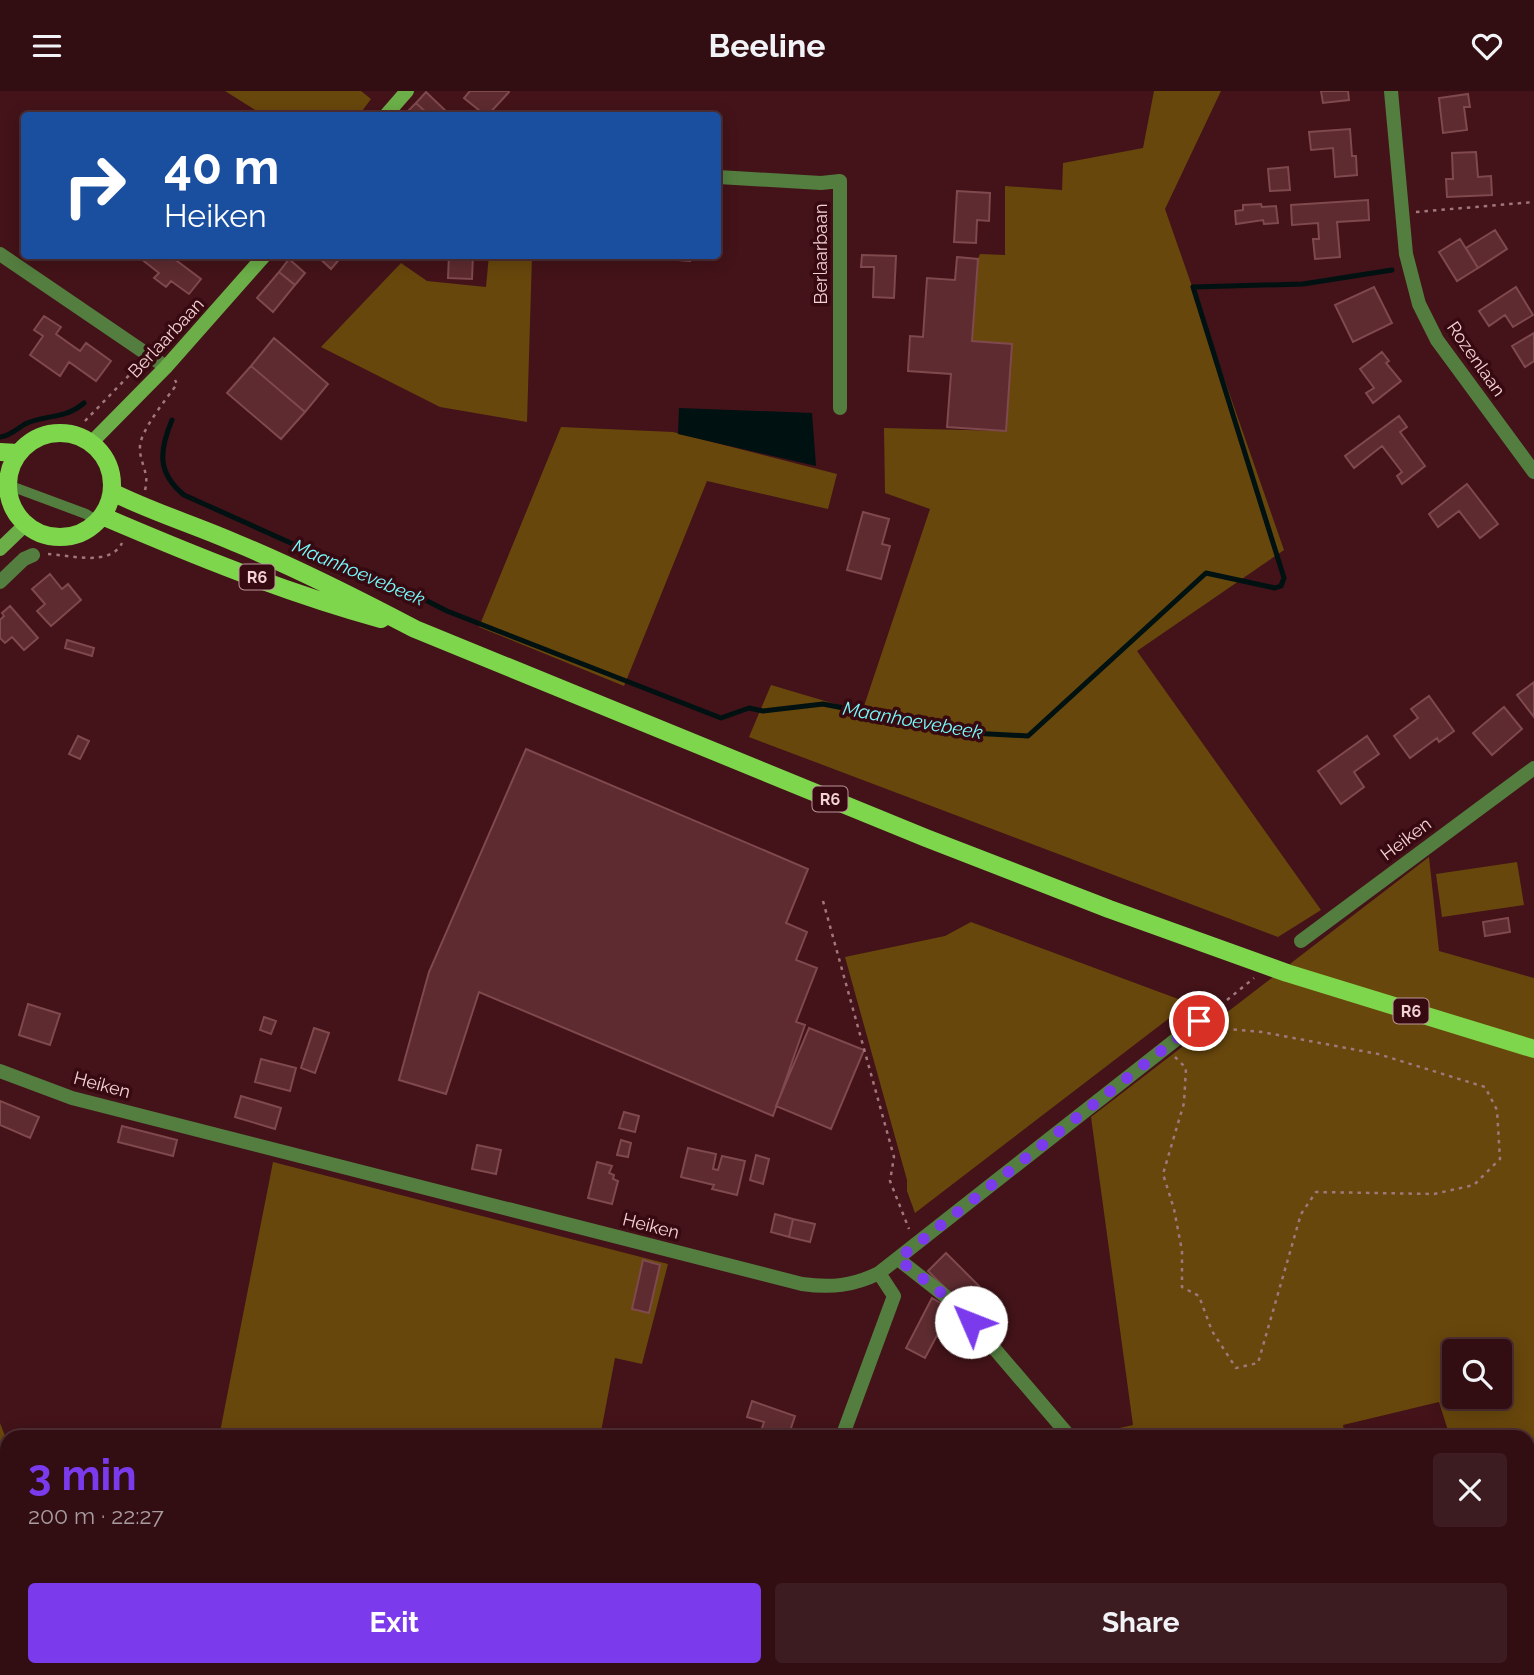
<!DOCTYPE html>
<html lang="en">
<head>
<meta charset="utf-8">
<style>
	:root { --surface:#320e13; --page:#3d1c21; --text:#f1f3f6; --muted:#a89ca0; --line:#4d2e33; --accent:#7c3aed }
	body { margin:0; font-family:Raleway,sans-serif; background:var(--page); color:var(--text); height:100vh; display:flex; flex-direction:column; font-size:26px; white-space:nowrap }
	* { box-sizing:border-box; margin:0 }
	p { font-size:23px; color:var(--muted) }
	.icon { flex:none; width:38px; height:38px; fill:none; stroke:currentColor; stroke-width:2; stroke-linecap:round; stroke-linejoin:round }
	.map { position:relative; flex:1; overflow:hidden }
	.side { position:absolute; left:0px; top:1339px; width:1535px; height:247px; display:flex; flex-direction:column; background:var(--surface); border-radius:21px 21px 0 0; box-shadow:0 4px 18px #0003,0 0 0 2px var(--line) }
	.side>* { flex:none }
	.banner { position:absolute; left:21px; top:21px; width:700px; height:147px; border-radius:7px; box-shadow:0 4px 18px #0003,0 0 0 2px var(--line); background:#1a4fa0; color:#fff; overflow:hidden }
	.buttons { position:absolute; left:1442px; top:1248px; display:grid; gap:14px }
	.buttons a { display:grid; place-items:center; width:70px; height:70px; border-radius:7px; background:var(--surface); box-shadow:0 4px 18px #0003,0 0 0 2px var(--line); font-size:35px }
	.pin { position:absolute; display:grid; place-items:center; width:60px; height:60px; color:#fff; margin:-30px; border:4px solid #fff; border-radius:50%; box-shadow:0 2px 7px #0007 }
	.me { position:absolute; width:77px; margin:-38px; rotate:314deg; stroke-linejoin:round; filter:drop-shadow(0 0 5px #0008) }
	.turn { display:flex; align-items:center; gap:24px; height:147px; padding:0 28px; font-size:32px }
	.turn .icon { width:91px; height:91px; stroke-width:2.5 }
	.turn b { display:block; font-size:49px; line-height:60px }
	.round { display:grid; place-items:center; flex:none; width:74px; height:74px; border-radius:7px; background:var(--page) }
	.overview { display:flex; align-items:center; justify-content:space-between; height:119px; padding:0 28px }
	h1 { font-size:42px; font-weight:700; line-height:52px; color:var(--accent) }
	.action { display:flex; gap:14px; margin-top:auto; padding:14px 28px }
	.action a { flex:1; height:80px; border-radius:7px; background:var(--accent); color:#fff; font-size:28px; font-weight:700; line-height:80px; text-align:center }
	.action a+a { background:var(--page); color:var(--text) }
	header { display:flex; justify-content:space-between; align-items:center; height:91px; padding:0 28px; background:var(--surface); font-size:32px; font-weight:700 }
	.map>svg:first-child { display:block }
	.green { fill:#68470c; fill-rule:evenodd }
	.water { fill:#001112 }
	.lines { fill:none; stroke-linecap:round; stroke-linejoin:round }
	.stream { stroke:#001112; stroke-width:5 }
	.building { fill:#5d2b30; stroke:#7f494d; stroke-width:2 }
	.path { stroke:#a0787b; stroke-width:2.5; stroke-dasharray:3.5 5; stroke-linecap:butt }
	.lane { stroke:#547e3f; stroke-width:10 }
	.street { stroke:#547e3f; stroke-width:14 }
	.secondary { stroke:#6caf48; stroke-width:14 }
	.primary { stroke:#7ed64c; stroke-width:18 }
	.route { stroke:#7c3aed; stroke-width:12; stroke-dasharray:0 21.6 }
	.labels { text-anchor:middle; stroke-width:7; stroke-linejoin:round; paint-order:stroke }
	.shield { fill:#370910; stroke:#bb9698; stroke-width:2 }
	.shield-label { font-size:16px; font-weight:bold; fill:#f3d2d3 }
	.street-label { font-size:18px; fill:#f3d2d3; stroke:#370910 }
	.water-label { font-size:19px; font-style:italic; fill:#76fcfd; stroke:#370910 }
</style>
</head>
<body>
<header><svg class="icon" aria-label="menu" viewBox="0 0 24 24"><path d="M4 6h16M4 12h16M4 18h16"/></svg>Beeline<svg class="icon" aria-label="heart" viewBox="0 0 24 24"><path d="M12 20l-8-8c-3-5 5-10 8-4 3-6 11-1 8 4z"/></svg></header>
<div class="map">
<svg width="1534" height="1584" viewBox="0 0 1534 1584">
	<rect width="100%" height="100%" fill="#431319"/>
	<path class="green" d="M225 0H361L371 8 359 24H263Z
		M1154 0H1221L1165 118 1284 459 1137 560 1321 819 1278 846 749 646 771 594 862 621 930 418 885 402 884 337 1006 340 972 250 978 168 980 163 1005 164V95L1062 99 1063 72 1143 57Z
		M489 164 532 165 527 331 440 316 321 256 401 172 427 190 486 196Z
		M561 336 673 341 837 383 828 418 707 390 624 595 479 536Z
		M1429 766 1439 860 1534 887V1584H1524L1528 1578V1346H1450L1439 1311 1343 1334 1345 1346H1285L1281 1337 1236 1346H1079L1133 1334 1091 1026ZM1454 1260H1500V1306H1454Z
		M1517 771 1524 814 1442 826 1436 783Z
		M971 831 1189 912 915 1122 907 1100V1089L845 866 945 845Z
		M273 1071 668 1173 642 1273 615 1267 600 1346H219Z
		M0 1332 7 1350V1578L326 1579 317 1584H0Z
		M934 1579V1578L1127 1579 1122 1584H927Z"/>
	<path class="water" d="M679 317 812 322 816 375 678 343Z
		M119 1579H231L230 1584H122Z"/>
	<g class="lines">
		<path class="stream" d="M172 329C159 360 157 382 184 404L340 474 372 482 447 520 721 627 749 617 763 620 823 613 971 642 1028 645 1206 482 1275 497 1281 495 1284 487 1193 196 1303 193 1392 179
			M0 346C10 345 17 338 25 333 46 323 64 329 84 312"/>
	</g>
	<path class="building" d="M470 0H508L509 1 488 24H485L464 7Z
		M1321 0H1348L1349 9 1323 12Z
		M426 1 450 24H429L416 12Z
		M1468 3 1470 16H1464L1467 39 1443 42 1439 7Z
		M416 12 429 24H404Z
		M1350 38 1352 65H1356L1357 84 1335 86 1333 57 1311 59 1309 41Z
		M1476 61 1478 86 1491 85 1492 104 1447 106 1446 88H1453L1452 62Z
		M1288 76 1290 99 1270 100 1268 78Z
		M957 100 990 102 989 130 977 129 976 152 954 151Z
		M1368 109 1369 129 1337 131 1340 166 1315 168 1313 148H1319L1318 132 1292 134 1291 114Z
		M1261 113 1262 116 1276 115 1278 132 1264 133 1263 129 1236 133 1235 120 1243 119V114Z
		M1495 139 1507 158 1478 177 1466 157Z
		M1460 148 1478 177 1457 190 1439 161Z
		M142 164H169L201 188 189 203 171 190 166 196 154 187 159 182 140 167Z
		M316 164H343L331 178Z
		M449 164H473L472 188 448 187Z
		M608 164H690V170Z
		M862 164 896 165 894 207 873 206 874 176H861Z
		M957 166 978 168 972 250 1012 253 1006 340 947 336 951 283 908 280 910 245 923 246 927 187 955 189Z
		M289 168 305 182 295 194 279 181Z
		M279 181 295 194 273 221 257 207Z
		M1374 196 1392 232 1353 251 1335 214Z
		M1516 196 1533 224 1513 236 1505 224 1489 235 1479 220Z
		M44 225 61 236 56 243 80 260 86 252 111 270 96 290 69 271 60 285 30 264 43 245 34 239Z
		M1534 242V270L1525 276 1512 255Z
		M274 247 328 293 305 321 251 275Z
		M1382 261 1389 270 1386 272 1401 290 1373 312 1366 302 1374 297 1360 278Z
		M251 275 305 321 281 348 227 302Z
		M1399 325 1407 336 1400 341 1425 375 1402 393 1397 385 1402 381 1382 355 1354 377 1345 365Z
		M1467 393 1498 433 1480 447 1459 420 1438 436 1429 423Z
		M863 421 889 428 882 453 890 455 881 488 847 479Z
		M50 483 62 498 68 493 81 509 51 535 37 520 45 513 32 498Z
		M10 515 38 547 24 559 12 546 5 552 0 547V529L4 525 2 522Z
		M67 549 94 557 92 565 65 557Z
		M1534 591V626L1517 604Z
		M1429 605 1454 640 1439 651 1437 647 1410 667 1394 645 1418 627 1411 618Z
		M1504 616 1522 638 1492 664 1473 642Z
		M78 645 89 650 80 668 69 663Z
		M1367 645 1379 663 1354 681 1364 696 1341 713 1318 680Z
		M526 658 808 778 786 832 807 841 796 869 817 877 796 931 805 934 773 1025 479 901 446 1003 399 989 429 881Z
		M1508 827 1510 841 1485 845 1483 831Z
		M28 913 60 923 50 954 19 944Z
		M264 926 276 930 271 943 260 939Z
		M314 937 329 942 315 982 301 977Z
		M809 937 864 959 831 1038 776 1015Z
		M261 968 296 977 290 1000 255 991Z
		M241 1005 281 1017 275 1038 235 1026Z
		M0 1010 39 1026 30 1047 0 1034Z
		M624 1021 639 1025 635 1041 619 1037Z
		M122 1035 177 1049 173 1065 118 1051Z
		M621 1049 631 1052 628 1066 617 1064Z
		M477 1054 501 1059 496 1083 472 1078Z
		M688 1057 716 1063 713 1078 718 1079 722 1065 745 1070 737 1104 712 1098 714 1094 681 1086Z
		M756 1064 769 1068 763 1093 750 1089Z
		M597 1071 612 1075 609 1082 614 1084 613 1088 618 1090 612 1113 588 1107Z
		M775 1123 793 1128 789 1146 771 1141Z
		M793 1128 815 1133 810 1151 789 1146Z
		M946 1162 1002 1218 984 1236 928 1180Z
		M643 1169 660 1174 649 1222 632 1218Z
		M932 1207 951 1218 925 1267 906 1257Z
		M752 1310 795 1325 788 1346H759L764 1331 747 1326Z
		M670 1578H690L697 1584H666Z
		M793 1578H823L820 1584H790Z"/>
	<g class="lines">
		<path class="path" d="M1416 121 1534 111
			M85 330 139 274
			M145 399C150 381 139 372 140 355 141 339 167 307 177 293L175 289
			M48 463C70 464 110 476 122 452
			M823 810 894 1066 890 1090 909 1138
			M1227 909 1254 887
			M1175 966 1186 977 1184 1012 1163 1083 1174 1118 1182 1160V1196L1199 1205 1212 1240 1236 1277 1258 1272 1301 1123 1316 1101 1434 1103 1474 1094 1500 1068 1497 1019 1485 996 1378 963 1262 941 1228 938 1223 930"/>
		<path class="lane" d="M8 394 86 423 97 430"/>
		<path class="street" d="M1391 0 1406 163 1419 213 1437 249 1534 381
			M718 86 821 92 840 90V317
			M0 163 166 276
			M0 491 24 468 33 464
			M1301 850 1534 677
			M0 980 72 1007 802 1193C831 1197 853 1195 879 1182L1216 917
			M898 1168 958 1215 1070 1346
			M842 1346 894 1205 879 1182
			M1521 1578 1524 1584
			M741 1584 744 1578"/>
		<path class="secondary" d="M386 24 407 0
			M91 352 166 276 265 164
			M0 458 26 433"/>
		<path class="primary" d="M8 394a52 52 0 1 1 104 0a52 52 0 1 1-104 0Z
			M0 361 18 362
			M112 401C152 421 195 434 236 452 297 477 356 507 415 538L926 747 1109 818 1287 882 1534 958
			M102 425C193 464 286 502 381 528"/>
	</g>
	<g class="lines">
		<path class="route" d="M971 1231 958 1215 898 1168 1199 930"/>
	</g>
	<g class="labels">
		<g class="shield">
			<rect x="239.5" y="473.5" width="35" height="25" rx="5"/>
			<rect x="812.5" y="695.5" width="35" height="25" rx="5"/>
			<rect x="1393.5" y="907.5" width="35" height="25" rx="5"/>
		</g>
		<g class="shield-label">
			<text x="257" y="492">R6</text>
			<text x="830" y="714">R6</text>
			<text x="1411" y="926">R6</text>
		</g>
		<g class="street-label">
			<text transform="translate(821 163) rotate(-90)" y="6">Berlaarbaan</text>
			<text transform="translate(166 247) rotate(-47)" y="6">Berlaarbaan</text>
			<text transform="translate(1476 268) rotate(55)" y="6">Rozenlaan</text>
			<text transform="translate(1406 748) rotate(-37)" y="6">Heiken</text>
			<text transform="translate(102 994) rotate(15)" y="6">Heiken</text>
			<text transform="translate(651 1135) rotate(14)" y="6">Heiken</text>
		</g>
		<g class="water-label">
			<text transform="translate(359 481) rotate(23)" y="7">Maanhoevebeek</text>
			<text transform="translate(913 629) rotate(10)" y="7">Maanhoevebeek</text>
		</g>
	</g>
</svg>
<div class="buttons">
<a><svg class="icon" aria-label="search" viewBox="0 0 24 24"><circle cx="10" cy="10" r="6"/><path d="M15 15l6 6"/></svg></a>
</div>
<div class="pin" style="left:1199px;top:930px;background:#d93025"><svg class="icon" aria-label="arrive" viewBox="0 0 24 24"><path d="M6 21V4h12l-3 4 3 4H6"/></svg></div>
<svg class="me" style="left:971px;top:1231px" viewBox="-20 -20 40 40"><circle r="19" fill="#fff"/><path d="M0-13L10 11 0 6-10 11z" fill="#7c3aed"/></svg>
<div class="banner">
<div class="turn"><svg class="icon" aria-label="right" viewBox="0 0 24 24"><path d="M7 20v-9h11M14 6l5 5-5 5"/></svg><div><b>40 m</b>Heiken</div></div>
</div>
<section class="side">
<div class="overview"><div><h1>3 min</h1><p>200 m · 22:27</p></div><a class="round"><svg class="icon" aria-label="close" viewBox="0 0 24 24"><path d="M6 6l12 12M18 6L6 18"/></svg></a></div>
<div class="action"><a>Exit</a><a>Share</a></div>
</section>
</div>
</body>
</html>
